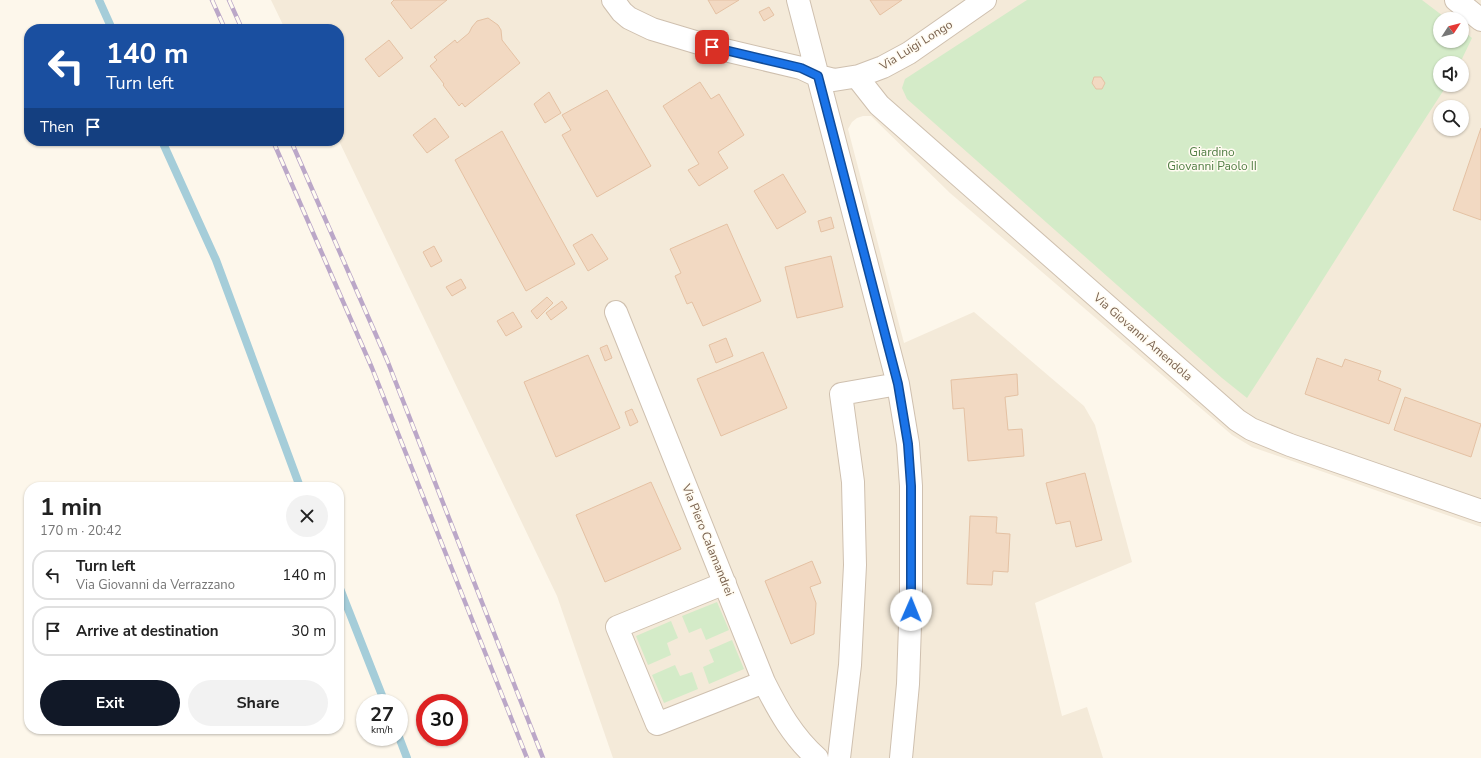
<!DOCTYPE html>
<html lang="en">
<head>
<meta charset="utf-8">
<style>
	:root { --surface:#fff; --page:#f2f2f2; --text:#222; --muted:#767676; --line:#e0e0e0; --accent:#111827 }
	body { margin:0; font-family:"Nunito Sans",sans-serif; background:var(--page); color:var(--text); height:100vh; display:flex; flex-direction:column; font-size:15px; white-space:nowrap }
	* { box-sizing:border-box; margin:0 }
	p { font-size:13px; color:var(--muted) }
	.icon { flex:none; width:22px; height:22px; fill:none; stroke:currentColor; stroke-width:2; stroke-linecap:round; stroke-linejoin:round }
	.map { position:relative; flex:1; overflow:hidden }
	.sheet { position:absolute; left:24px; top:482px; width:320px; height:252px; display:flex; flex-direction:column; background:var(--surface); border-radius:16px; box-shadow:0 1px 3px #0004 }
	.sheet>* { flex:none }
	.guide { position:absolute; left:24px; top:24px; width:320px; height:122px; border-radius:16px; box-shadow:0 1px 3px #0004; background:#1a4fa0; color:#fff; overflow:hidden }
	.needle { width:26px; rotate:54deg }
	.tools { position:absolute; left:1433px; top:12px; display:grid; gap:8px }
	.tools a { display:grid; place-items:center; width:36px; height:36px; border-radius:50%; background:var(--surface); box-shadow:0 1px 3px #0004; font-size:20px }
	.speed { position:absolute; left:356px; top:694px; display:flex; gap:8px; font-size:20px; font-weight:700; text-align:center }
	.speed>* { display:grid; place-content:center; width:52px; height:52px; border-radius:50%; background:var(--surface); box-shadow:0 1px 3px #0004; line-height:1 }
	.speed small { font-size:10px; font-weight:400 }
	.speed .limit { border:6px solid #d22; background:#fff; color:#111 }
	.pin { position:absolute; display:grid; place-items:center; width:34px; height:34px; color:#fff; margin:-17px; border-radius:8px; box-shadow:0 2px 6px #0006 }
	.me { position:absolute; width:44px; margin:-22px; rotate:1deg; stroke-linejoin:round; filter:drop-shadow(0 0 3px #0008) }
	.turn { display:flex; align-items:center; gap:14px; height:84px; padding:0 16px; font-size:18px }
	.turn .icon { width:52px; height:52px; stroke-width:2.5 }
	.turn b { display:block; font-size:28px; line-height:34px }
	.then { display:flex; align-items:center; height:38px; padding:0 16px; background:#0003; gap:8px; font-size:15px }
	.round { display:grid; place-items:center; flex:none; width:42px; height:42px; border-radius:21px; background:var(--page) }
	.overview { display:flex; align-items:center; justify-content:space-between; height:68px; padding:0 16px }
	h1 { font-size:24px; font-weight:700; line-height:30px }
	.button { display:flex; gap:8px; margin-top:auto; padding:8px 16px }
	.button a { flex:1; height:46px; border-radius:24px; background:var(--accent); color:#fff; font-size:16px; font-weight:700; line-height:46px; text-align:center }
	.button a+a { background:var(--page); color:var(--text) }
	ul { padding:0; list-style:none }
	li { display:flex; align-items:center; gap:12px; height:50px; margin:0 8px 6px; padding:0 8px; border:2px solid var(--line); border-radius:16px }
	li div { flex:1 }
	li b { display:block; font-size:15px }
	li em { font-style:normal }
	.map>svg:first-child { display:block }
	.residential { fill:#f4ead9; fill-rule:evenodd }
	.green { fill:#d4ebc8 }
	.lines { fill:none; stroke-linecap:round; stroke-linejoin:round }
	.stream { stroke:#a5cdd9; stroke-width:8 }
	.building { fill:#f2d9c2; stroke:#e4c1a3 }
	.minor-casing { stroke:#cfc0af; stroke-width:24 }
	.minor { stroke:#fff; stroke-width:22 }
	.rail-casing { stroke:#bba7c8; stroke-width:4.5 }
	.rail { stroke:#fffbf1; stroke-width:3; stroke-dasharray:9; stroke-linecap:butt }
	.route-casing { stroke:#114b97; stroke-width:10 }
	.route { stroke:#1a73e8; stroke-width:7 }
	.labels { text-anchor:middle; stroke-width:3; stroke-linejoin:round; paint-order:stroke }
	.street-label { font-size:12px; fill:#78604d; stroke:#fffbf1 }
	.park-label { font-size:12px; fill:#517e44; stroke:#fffbf1 }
</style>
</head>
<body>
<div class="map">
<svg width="1481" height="758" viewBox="0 0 1481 758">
	<rect width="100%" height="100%" fill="#fdf7eb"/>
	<path class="residential" d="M271 0H1481V527L1252 447 1232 435 950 193 871 116H863L857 118 852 122 848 129 904 343 974 312 1084 406 1095 425 1132 562 1035 603 1062 716 1087 707 1103 758H613L557 596 339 141V29H285ZM1440 19H1462V41H1440ZM1440 63H1462V85H1440ZM1440 107H1462V129H1440Z"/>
	<path class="green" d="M1027 0H1422L1447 19H1440V41H1462V30L1472 38 1460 63H1440V85H1447C1379 189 1315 294 1247 398L1222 378 907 99 902 88 905 79Z
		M717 602 729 630 706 640 701 628 689 633 682 616Z
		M671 621 678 638 667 643 671 655 648 665 636 636Z
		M732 640 744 669 709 684 703 667 714 662 709 650Z
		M675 665 680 676 692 672 698 689 664 703 652 675Z"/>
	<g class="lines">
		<path class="stream" d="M99 0 112 29
			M162 141 216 260 300 487
			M339 586 385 703
			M399 737 407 758"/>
	</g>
	<path class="building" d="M394 0H447L411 29 391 3Z
		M708 0H739L716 14Z
		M870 0H902L880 15Z
		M769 7 774 15 764 21 759 12Z
		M488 18 498 25 501 30 502 40 520 63 465 107 462 103 459 106 443 85 444 84 430 66 437 60 434 57 455 40 457 43 469 33 472 27 477 21Z
		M389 40 403 58 379 77 365 59Z
		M1094 77H1101L1105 83 1102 89H1096L1092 83Z
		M700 82 711 99 719 94 744 135 718 152 728 168 699 186 688 170 699 164 663 106Z
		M607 90 651 166 597 197 562 135 571 130 562 115Z
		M549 92 561 113 545 123 534 104Z
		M435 118 449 137 427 153 413 135Z
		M1481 128V220L1453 210Z
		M502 131 575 264 526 291 455 160Z
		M783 174 806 212 777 229 754 191Z
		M831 217 834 228 821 232 818 221Z
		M727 224 761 301 703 326 692 302 687 304 675 276 681 273 670 249Z
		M592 234 608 259 588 271 573 245Z
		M434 246 442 261 431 267 423 252Z
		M831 256 843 307 797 318 785 267Z
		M461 279 466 288 452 296 446 287Z
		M547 297 553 303 537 319 531 311Z
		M562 301 567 308 551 320 546 313Z
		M513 312 522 327 506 336 497 321Z
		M726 338 733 356 716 363 709 345Z
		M607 345 612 358 605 361 600 348Z
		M763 352 787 408 721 436 697 379Z
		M588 355 620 428 556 457 524 382Z
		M1317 358 1342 367 1345 359 1381 371 1378 380 1401 389 1389 424 1305 394Z
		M1017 374 1018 395 1005 397 1008 430 1022 429 1024 456 968 461 964 408 953 409 951 380Z
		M1405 397 1481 424 1471 457 1394 430Z
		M632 409 638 422 630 426 625 412Z
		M1085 473 1102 540 1076 547 1070 521 1056 524 1046 483Z
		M651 482 681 549 605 582 576 515Z
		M970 516 997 517 996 533 1010 534 1008 572 993 571 992 585 967 584Z
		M812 561 821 583 810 587 816 603 814 634 791 644 765 581Z"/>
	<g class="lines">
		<g class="minor-casing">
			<path id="minor" d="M613 0 622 12 629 18 652 29 712 47 801 68 818 76 834 80 859 76 883 67 909 53 985 0
				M798 0 898 384 908 444 911 486V595L908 684 901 758
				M1456 0 1481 20
				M857 77 879 105 1237 420 1251 429 1290 445 1481 511
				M616 312 764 682C778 710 793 737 817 758
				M725 583 617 627 657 724 764 682
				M839 758 850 665 855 565 853 482 841 394 898 384"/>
		</g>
		<use href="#minor" class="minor"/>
		<g class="rail-casing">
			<path id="rail" d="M212 0 225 29
				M229 0 242 29
				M273 141 372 368 527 758
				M291 141 387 360 543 758"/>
		</g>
		<use href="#rail" class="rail"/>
	</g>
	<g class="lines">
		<g class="route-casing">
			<path id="route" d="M712 47 801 68 818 76 898 384 908 444 911 486V610"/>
		</g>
		<use href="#route" class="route"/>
	</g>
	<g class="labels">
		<g class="street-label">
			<text transform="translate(916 45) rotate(-32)" y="4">Via Luigi Longo</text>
			<text transform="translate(1143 337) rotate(41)" y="4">Via Giovanni Amendola</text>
			<text transform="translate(708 540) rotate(68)" y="4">Via Piero Calamandrei</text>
		</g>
		<g class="park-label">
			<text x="1212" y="156">Giardino<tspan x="1212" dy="14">Giovanni Paolo II</tspan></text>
		</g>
	</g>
</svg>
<div class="tools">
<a><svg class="needle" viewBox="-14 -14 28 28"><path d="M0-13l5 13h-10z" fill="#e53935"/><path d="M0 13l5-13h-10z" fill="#767676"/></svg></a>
<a><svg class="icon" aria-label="sound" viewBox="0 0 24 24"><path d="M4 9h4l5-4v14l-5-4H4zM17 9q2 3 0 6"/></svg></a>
<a><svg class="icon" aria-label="search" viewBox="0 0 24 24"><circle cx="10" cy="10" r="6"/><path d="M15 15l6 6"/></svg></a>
</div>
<div class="speed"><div>27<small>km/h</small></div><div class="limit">30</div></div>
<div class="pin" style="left:712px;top:47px;background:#d93025"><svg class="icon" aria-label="arrive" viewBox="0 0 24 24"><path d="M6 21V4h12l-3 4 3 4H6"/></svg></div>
<svg class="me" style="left:911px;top:610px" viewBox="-20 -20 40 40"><circle r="19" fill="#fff"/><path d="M0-13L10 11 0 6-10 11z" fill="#1a73e8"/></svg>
<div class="guide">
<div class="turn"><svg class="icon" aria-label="left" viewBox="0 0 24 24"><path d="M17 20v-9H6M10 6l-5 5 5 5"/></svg><div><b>140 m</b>Turn left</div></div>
<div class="then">Then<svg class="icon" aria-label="arrive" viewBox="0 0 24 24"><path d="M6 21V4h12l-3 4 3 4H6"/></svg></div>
</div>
<section class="sheet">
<div class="overview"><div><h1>1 min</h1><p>170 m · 20:42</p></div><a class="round"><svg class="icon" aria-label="close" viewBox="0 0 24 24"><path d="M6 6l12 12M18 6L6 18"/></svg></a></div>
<ul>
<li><svg class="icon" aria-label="left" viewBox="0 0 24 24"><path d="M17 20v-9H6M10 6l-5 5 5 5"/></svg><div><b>Turn left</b><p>Via Giovanni da Verrazzano</p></div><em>140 m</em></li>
<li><svg class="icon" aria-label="arrive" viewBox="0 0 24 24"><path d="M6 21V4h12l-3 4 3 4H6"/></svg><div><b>Arrive at destination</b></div><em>30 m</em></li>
</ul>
<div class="button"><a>Exit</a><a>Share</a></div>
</section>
</div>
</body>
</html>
